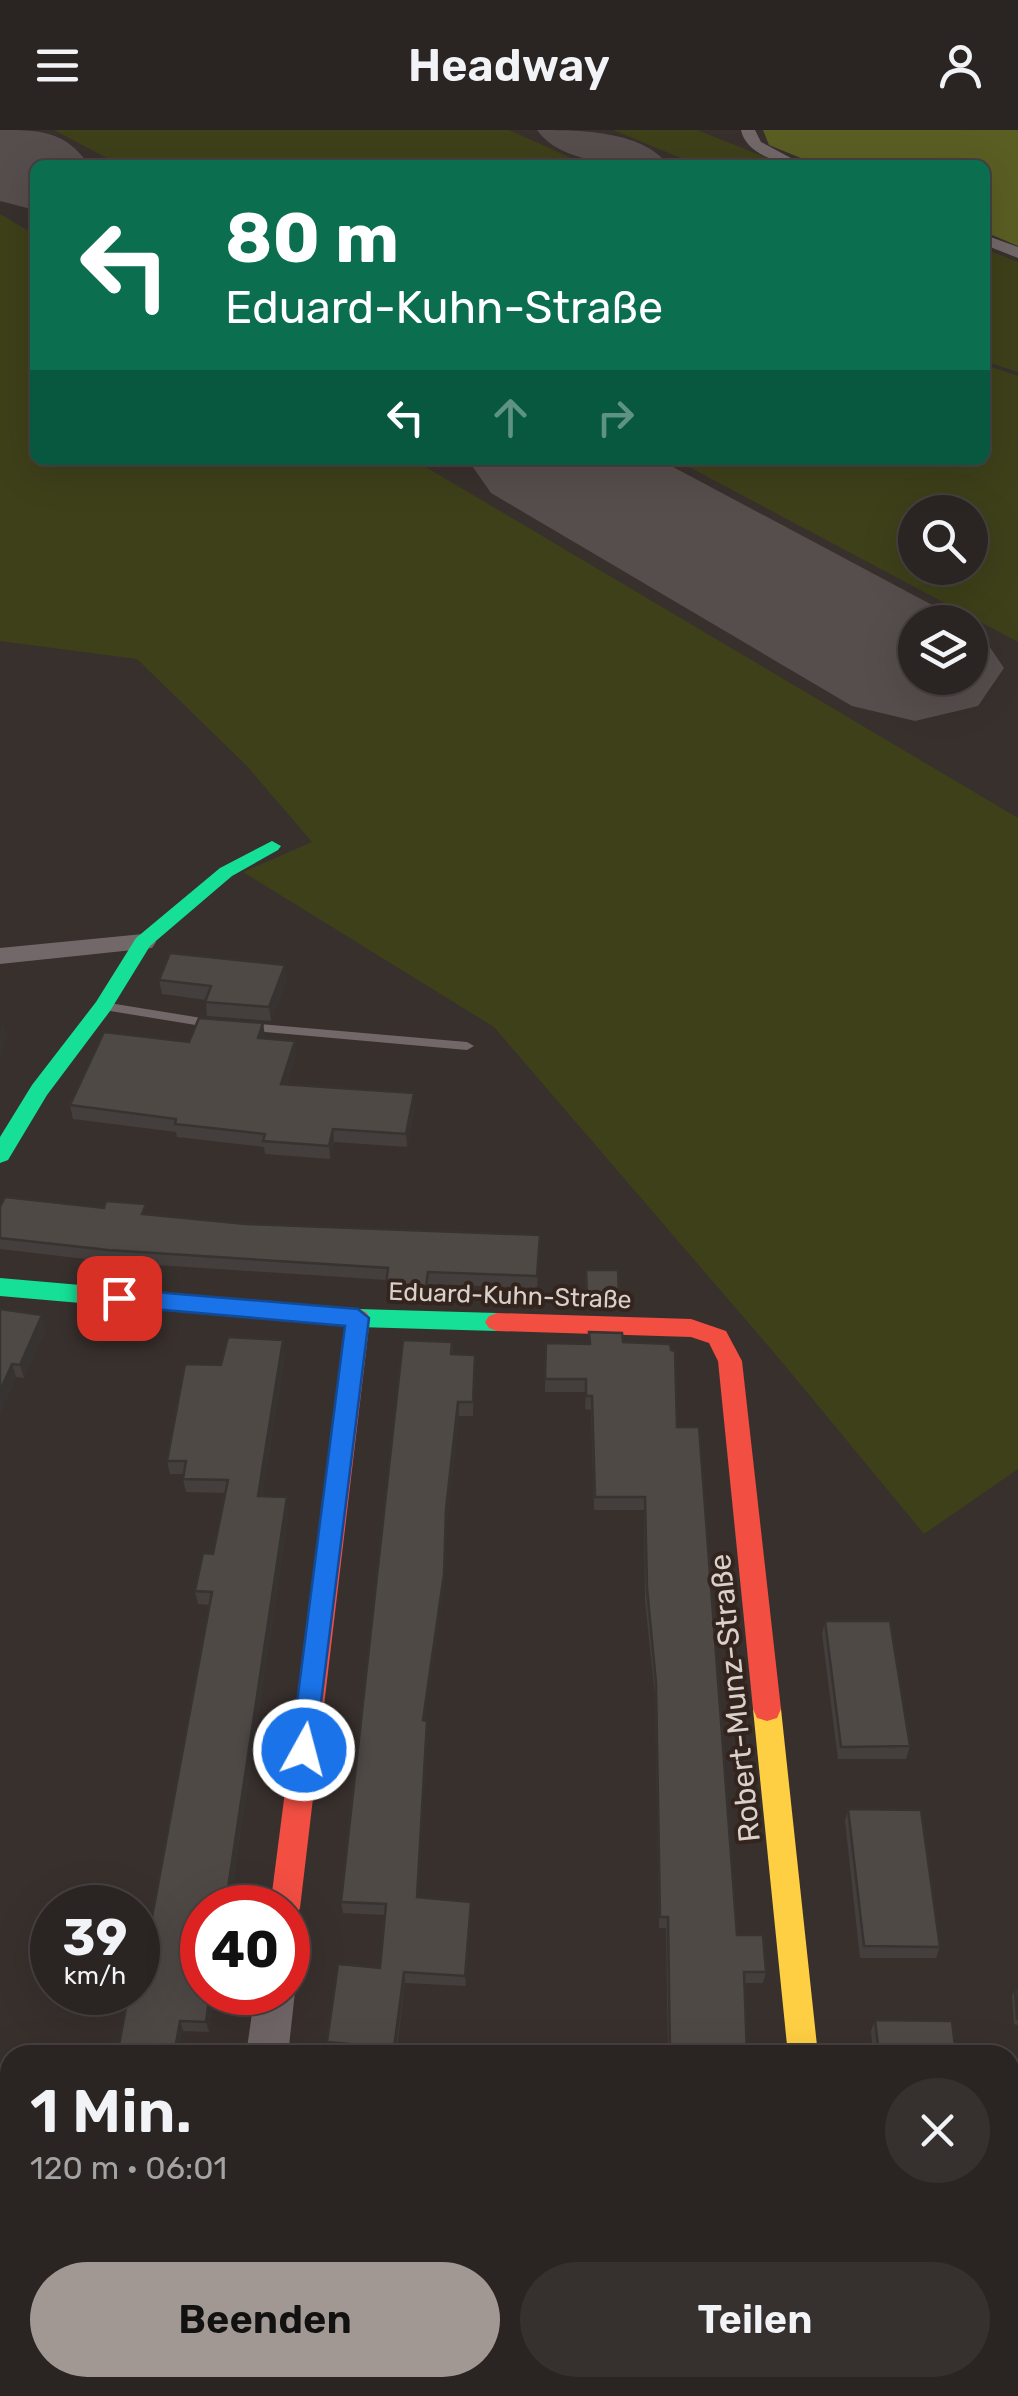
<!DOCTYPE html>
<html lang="de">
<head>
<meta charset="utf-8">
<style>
	:root { --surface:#2a2422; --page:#36302f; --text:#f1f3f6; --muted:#a5a4a5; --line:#464140; --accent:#a19894 }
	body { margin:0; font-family:Rubik,sans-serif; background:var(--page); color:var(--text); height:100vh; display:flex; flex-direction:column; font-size:38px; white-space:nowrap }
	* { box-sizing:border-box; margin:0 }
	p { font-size:32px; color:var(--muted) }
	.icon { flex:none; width:55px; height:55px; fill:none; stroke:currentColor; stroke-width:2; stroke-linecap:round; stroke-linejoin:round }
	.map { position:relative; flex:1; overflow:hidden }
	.sheet { position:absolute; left:0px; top:1915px; width:1020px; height:352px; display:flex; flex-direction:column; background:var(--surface); border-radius:30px 30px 0 0; box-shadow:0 10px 40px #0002,0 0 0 2px var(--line) }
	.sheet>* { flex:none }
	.top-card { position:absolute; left:30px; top:30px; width:960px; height:305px; border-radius:15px; box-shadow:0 10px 40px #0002,0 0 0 2px var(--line); background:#0b6e4f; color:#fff; overflow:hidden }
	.buttons { position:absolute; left:898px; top:365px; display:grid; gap:20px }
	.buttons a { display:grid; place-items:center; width:90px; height:90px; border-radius:50%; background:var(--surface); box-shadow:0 10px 40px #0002,0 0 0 2px var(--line); font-size:50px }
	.speed { position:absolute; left:30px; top:1755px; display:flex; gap:20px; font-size:50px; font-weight:700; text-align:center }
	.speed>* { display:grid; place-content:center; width:130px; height:130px; border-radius:50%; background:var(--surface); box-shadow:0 10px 40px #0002,0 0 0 2px var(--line); line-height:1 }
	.speed small { font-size:25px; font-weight:400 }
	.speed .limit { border:15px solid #d22; background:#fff; color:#111 }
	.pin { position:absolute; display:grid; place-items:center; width:85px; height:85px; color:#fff; margin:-42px; border-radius:20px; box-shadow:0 5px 15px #0006 }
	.me { position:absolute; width:110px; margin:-55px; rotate:7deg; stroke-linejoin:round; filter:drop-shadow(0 0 8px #0008) }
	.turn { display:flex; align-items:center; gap:35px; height:210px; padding:0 30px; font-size:45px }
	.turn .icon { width:130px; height:130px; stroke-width:2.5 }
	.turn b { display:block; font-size:70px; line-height:85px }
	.lanes { display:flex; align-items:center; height:95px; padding:0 30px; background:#0003; justify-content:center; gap:50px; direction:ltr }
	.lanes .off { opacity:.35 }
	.round { display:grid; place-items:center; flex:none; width:105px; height:105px; border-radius:52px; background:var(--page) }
	.overview { display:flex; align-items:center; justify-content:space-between; height:170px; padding:0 30px }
	h1 { font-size:60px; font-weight:600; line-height:75px }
	.button { display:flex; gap:20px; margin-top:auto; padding:20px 30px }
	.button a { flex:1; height:115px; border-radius:60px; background:var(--accent); color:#111; font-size:40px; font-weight:600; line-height:115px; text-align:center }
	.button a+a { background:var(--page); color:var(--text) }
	header { display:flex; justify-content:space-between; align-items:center; height:130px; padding:0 30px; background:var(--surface); font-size:45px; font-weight:600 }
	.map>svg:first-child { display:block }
	.green { fill:#3e401a; fill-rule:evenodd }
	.forest { fill:#5b5e23 }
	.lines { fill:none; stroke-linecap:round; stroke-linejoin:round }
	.taxiway { fill:#564e4c; fill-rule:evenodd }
	.runway { fill:#564e4c; fill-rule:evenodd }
	.lane { fill:#736869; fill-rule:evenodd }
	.street { fill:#736869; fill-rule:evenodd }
	.fast { fill:#16e098; fill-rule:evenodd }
	.slow { fill:#ffcf43; fill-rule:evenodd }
	.jam { fill:#f24e42; fill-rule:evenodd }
	.wall { fill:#443f3c }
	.shaded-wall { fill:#373331 }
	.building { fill:#4f4946; stroke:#373331; stroke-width:2.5 }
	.route { fill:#1a73e8; stroke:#114b97; stroke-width:2.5 }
	.labels { text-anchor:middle; stroke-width:8; stroke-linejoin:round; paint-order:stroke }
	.street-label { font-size:25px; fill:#d9d0cb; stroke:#33251e }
	.near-street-label { font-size:30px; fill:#d9d0cb; stroke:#33251e }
</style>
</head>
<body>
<header><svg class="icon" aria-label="menu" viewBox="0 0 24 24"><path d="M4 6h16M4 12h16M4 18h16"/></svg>Headway<svg class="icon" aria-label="person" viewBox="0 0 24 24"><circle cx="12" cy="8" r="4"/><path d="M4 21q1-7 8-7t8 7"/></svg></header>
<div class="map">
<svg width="1018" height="2266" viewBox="0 0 1018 2266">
	<rect width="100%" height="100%" fill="#38302d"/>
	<path class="green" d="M54 0H509L587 35H120Z
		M613 0H697L785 35H698Z
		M0 84 35 105V330H414L1018 688V1339L924 1404 782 1232 494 897 243 742 312 712 247 636 137 529 0 511Z
		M985 119 1018 132V242L985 231Z
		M985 235 1018 246V512L676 330H985ZM970 382V438H915V382Z"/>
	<path class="forest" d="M763 0H1018V116L985 102V35H818L769 15Z"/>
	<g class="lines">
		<path class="taxiway" d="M537 0C576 0 643 0 668 35 629 35 562 36 537 0Z"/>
		<path class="runway" d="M0 0C39 0 65 0 89 35H35V80L0 71Z
			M468 330H660L964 492H915V548H970V496L978 500 1004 538 978 576 915 591 852 576 491 363Z"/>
		<path class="lane" d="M103 872 214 890 221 894 214 898 98 879 96 876Z
			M247 893 467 912 474 916 467 920 242 900 240 897Z"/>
		<path class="street" d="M741 0H755L761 12 804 35C782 35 746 25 741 0Z
			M985 105 1018 117V128L985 115Z
			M143 804 152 806 156 812 152 818 0 834V818Z
			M288 1847 295 1862 288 1925H246L255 1862H288Z
			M0 2065 10 2066V2110L0 2109Z
			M1010 2106H1018V2150H1010Z"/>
		<path class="fast" d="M272 711 281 716 278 720 232 746 150 816 110 881 47 965 8 1030 0 1033V1007L32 955 96 872 136 808 220 738Z
			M0 1148 358 1179 497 1183 505 1186 509 1192 505 1198 497 1201 358 1197 0 1166Z"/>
		<path class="slow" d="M767 1567 777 1570 781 1579 818 1925H788L753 1579 757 1570Z"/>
		<path class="jam" d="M358 1179 366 1182 370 1188 300 1778 295 1788 288 1791V1778H270L346 1188 350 1182Z
			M497 1183 691 1189 726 1201 742 1231 781 1579 777 1588 767 1591 757 1588 753 1579 718 1231 709 1213 691 1207 497 1201 489 1198 485 1192 489 1186Z"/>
	</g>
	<path class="wall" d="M287 849 271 891 207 886 206 870 162 864 159 850Z
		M263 893 264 908 296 924 287 954 415 976 407 1017 334 1012 330 1029 265 1024 264 1017 177 1007 176 1002 73 989 70 975 189 912Z
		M0 1077 148 1084 246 1094 540 1105 537 1158 428 1154 427 1169 386 1168V1150L111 1132 0 1119Z
		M585 1148 619 1168V1175L587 1174Z
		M0 1179 46 1199 24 1248 16 1247 0 1284Z
		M589 1202 623 1212 677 1297 737 1805 766 1842 763 1853H744L747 1925H668L666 1798H659L655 1565 645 1471 644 1380H594L591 1280 585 1279 586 1262H545L546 1213 589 1214Z
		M452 1212 453 1224 475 1225 473 1286H459L447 1392 444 1456 425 1590 427 1591 428 1603 418 1768 471 1772 466 1856 405 1853 396 1925H361L329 1922 327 1912 380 1838 384 1785 343 1783 341 1772Z
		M285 1223 262 1366 289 1380 229 1778H202V1862H215L209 1902 183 1901 148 1809 210 1475 198 1474 195 1461 213 1424 225 1363 186 1362 183 1349 184 1344H170L167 1331 221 1235Z
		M825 1491 910 1616 906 1629H838L822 1504Z
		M848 1679 940 1817 936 1828H860L845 1691Z
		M1015 1860H1018V1895L1014 1894 1012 1865Z
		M875 1890 956 1925H873L871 1901Z
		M743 2258H927L928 2266H744Z"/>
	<path class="shaded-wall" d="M285 835 287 849 271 891 269 877Z
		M263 893 265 906 260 921 258 908Z
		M3 894 7 908 0 928V903Z
		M295 911 296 924 283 967 281 954Z
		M414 963 415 976 407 1017 406 1004Z
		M333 999 334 1012 330 1029 329 1016Z
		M42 1185 46 1199 24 1248 20 1235Z
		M283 1210 285 1223 260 1378 258 1366Z
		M12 1234 16 1247 0 1284V1261Z
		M458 1272 459 1286 447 1392 444 1456 424 1603 423 1590Z
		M287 1367 289 1380 229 1778H225Z
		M427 1591 428 1603 418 1779 417 1767Z
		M471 1772V1783L466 1856 465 1846Z
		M404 1842 405 1853 395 1925 394 1918Z
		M210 1862H215L209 1902 206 1892Z
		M180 1891 183 1901 179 1925H174Z
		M56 2258H63L61 2266H54Z
		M299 2258H304L303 2266H299Z"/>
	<path class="building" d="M170 823 285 835 269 877 205 872 211 856 159 850Z
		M199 888 263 893 258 908 295 911 281 954 414 963 406 1004 333 999 329 1016 263 1011 265 1004 175 994 176 989 70 975 104 902 189 912Z
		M5 1067 104 1078 106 1071 146 1074 142 1084 246 1094 540 1105 537 1146 428 1142 426 1157 386 1156 388 1138 108 1120 0 1108V1077Z
		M586 1140H618L619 1168 587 1167Z
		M0 1179 42 1185 20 1235 12 1234 0 1261Z
		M589 1202 622 1203 623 1212 670 1214 671 1220 675 1221 677 1297H699L737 1805H763L766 1842H744L747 1925H670L668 1787H660L656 1553 647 1458 645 1367H595L592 1266H586V1249H545L546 1213 590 1214Z
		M228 1207 283 1210 258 1366 287 1367 225 1778H202V1862H210L206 1892 180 1891 174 1925H117L129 1862H138V1809H148L212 1462 195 1461 203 1423 213 1424 228 1350 183 1349 186 1331H167L185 1234 221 1235Z
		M403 1210 452 1212 451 1224 475 1225 473 1272H458L446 1379 444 1444 423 1590 427 1591 417 1767 471 1772 465 1846 404 1842 394 1918 327 1912 338 1834 380 1838 386 1774 341 1772Z
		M825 1491H890L910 1616 841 1617Z
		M848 1679 921 1680 940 1817 864 1816Z
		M1015 1860H1018V1889H1017Z
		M875 1890 952 1891 956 1925H879Z
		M0 2190 10 2191V2258H56L54 2266H0Z
		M132 2258H299V2266H130Z
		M370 2258H465V2266H370Z
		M534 2258H682V2266H534Z
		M748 2258H927L928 2266H749Z"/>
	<path class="route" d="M119 1159 358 1179 369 1188 314 1629 304 1633 295 1629 291 1620 345 1196 119 1176 108 1168Z"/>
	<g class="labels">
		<g class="street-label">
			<text transform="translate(510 1165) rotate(2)" y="9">Eduard-Kuhn-Straße</text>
		</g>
		<g class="near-street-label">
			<text transform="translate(735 1568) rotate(-96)" y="10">Robert-Munz-Straße</text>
		</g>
	</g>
</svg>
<div class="buttons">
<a><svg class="icon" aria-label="search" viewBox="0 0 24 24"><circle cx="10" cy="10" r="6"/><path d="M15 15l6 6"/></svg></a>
<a><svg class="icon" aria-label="layers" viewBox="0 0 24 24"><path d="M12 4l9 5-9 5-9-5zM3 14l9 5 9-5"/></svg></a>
</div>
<div class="speed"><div>39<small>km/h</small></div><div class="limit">40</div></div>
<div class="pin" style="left:119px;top:1168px;background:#d93025"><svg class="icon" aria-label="arrive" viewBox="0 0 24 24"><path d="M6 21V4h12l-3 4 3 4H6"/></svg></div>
<svg class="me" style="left:304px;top:1620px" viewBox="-20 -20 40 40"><circle r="17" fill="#1a73e8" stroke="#fff" stroke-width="3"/><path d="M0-11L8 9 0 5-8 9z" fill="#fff"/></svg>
<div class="top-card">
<div class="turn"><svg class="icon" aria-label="left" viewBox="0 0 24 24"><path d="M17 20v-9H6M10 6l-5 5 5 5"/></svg><div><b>80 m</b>Eduard-Kuhn-Straße</div></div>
<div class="lanes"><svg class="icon" aria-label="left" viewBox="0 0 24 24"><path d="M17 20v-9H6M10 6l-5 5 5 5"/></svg><svg class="icon off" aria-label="ahead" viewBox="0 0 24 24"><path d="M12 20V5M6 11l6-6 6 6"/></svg><svg class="icon off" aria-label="right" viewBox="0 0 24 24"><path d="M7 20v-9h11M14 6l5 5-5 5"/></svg></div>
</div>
<section class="sheet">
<div class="overview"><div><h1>1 Min.</h1><p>120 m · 06:01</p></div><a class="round"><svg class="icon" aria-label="close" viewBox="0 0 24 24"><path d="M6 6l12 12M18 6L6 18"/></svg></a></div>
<div class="button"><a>Beenden</a><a>Teilen</a></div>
</section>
</div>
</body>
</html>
